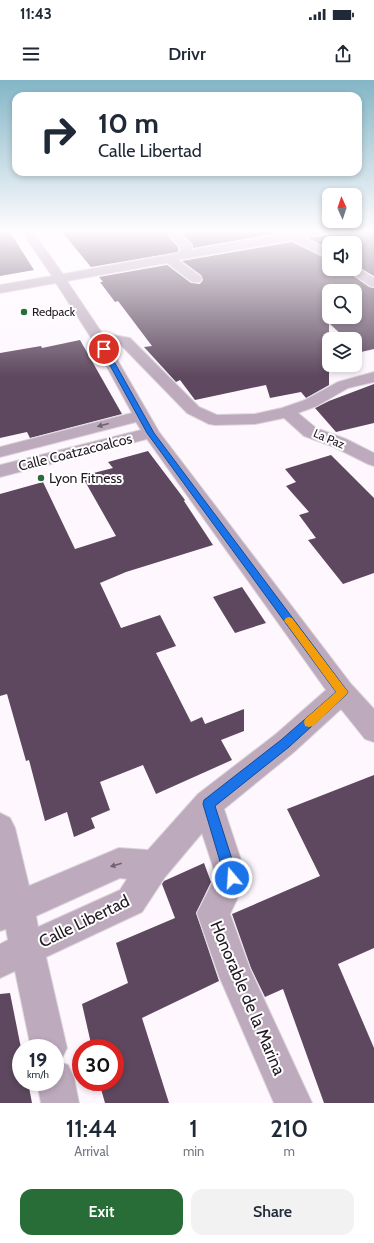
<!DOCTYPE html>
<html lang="en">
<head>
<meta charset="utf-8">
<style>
	:root { --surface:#fff; --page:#f2f2f3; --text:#1f2937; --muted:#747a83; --accent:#286c37 }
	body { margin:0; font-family:Cabin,sans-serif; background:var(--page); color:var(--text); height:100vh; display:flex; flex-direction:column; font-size:15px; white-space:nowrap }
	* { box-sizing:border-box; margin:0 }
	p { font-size:13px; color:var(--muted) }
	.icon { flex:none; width:22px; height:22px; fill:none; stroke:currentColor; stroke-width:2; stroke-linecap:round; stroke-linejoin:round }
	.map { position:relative; height:1023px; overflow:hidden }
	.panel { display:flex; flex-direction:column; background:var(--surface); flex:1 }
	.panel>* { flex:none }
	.guide { position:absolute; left:12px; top:12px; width:350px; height:84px; border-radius:12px; box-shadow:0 2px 6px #0003; background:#fff; color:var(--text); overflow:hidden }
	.needle { width:26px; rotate:357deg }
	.buttons { position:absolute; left:322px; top:108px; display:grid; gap:8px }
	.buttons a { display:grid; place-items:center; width:40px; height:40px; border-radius:8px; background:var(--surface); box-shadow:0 2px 6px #0003; font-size:20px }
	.speed { position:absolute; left:12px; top:959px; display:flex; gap:8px; font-size:20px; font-weight:700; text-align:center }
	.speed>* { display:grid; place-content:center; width:52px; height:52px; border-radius:50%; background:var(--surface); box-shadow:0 2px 6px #0003; line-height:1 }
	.speed small { font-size:10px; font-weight:400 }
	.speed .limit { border:6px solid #d22; background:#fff; color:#111 }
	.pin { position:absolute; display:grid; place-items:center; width:34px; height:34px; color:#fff; margin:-17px; border:2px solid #fff; border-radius:50%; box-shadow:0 1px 4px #0007 }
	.me { position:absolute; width:44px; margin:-22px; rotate:342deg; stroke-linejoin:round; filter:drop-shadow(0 0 3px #0008) }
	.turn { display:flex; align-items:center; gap:14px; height:84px; padding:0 20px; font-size:18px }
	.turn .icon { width:52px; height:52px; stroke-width:2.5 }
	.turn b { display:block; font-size:28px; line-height:34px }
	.eta { display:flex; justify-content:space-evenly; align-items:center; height:68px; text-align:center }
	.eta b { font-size:24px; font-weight:600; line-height:28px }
	.button { display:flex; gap:8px; margin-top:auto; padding:8px 20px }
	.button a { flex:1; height:46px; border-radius:12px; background:var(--accent); color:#fff; font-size:16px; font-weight:600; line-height:46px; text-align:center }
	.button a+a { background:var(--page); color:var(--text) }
	.status { display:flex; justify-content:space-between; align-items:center; height:28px; padding:0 20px; background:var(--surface); direction:ltr }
	.status svg { height:11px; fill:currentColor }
	header { display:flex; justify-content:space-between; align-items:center; height:52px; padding:0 20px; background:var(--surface); font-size:18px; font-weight:600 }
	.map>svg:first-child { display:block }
	.building { fill:#5e485f; fill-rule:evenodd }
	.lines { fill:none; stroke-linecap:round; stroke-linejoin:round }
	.street-casing { stroke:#dbd4db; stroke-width:2 }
	.street { fill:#bdabbd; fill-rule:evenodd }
	.oneway { fill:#706270 }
	.route { fill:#1a73e8; stroke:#114b97 }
	.slow { fill:#f59e0b }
	.poi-dot { fill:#286c37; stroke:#fff; stroke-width:1.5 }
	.labels { text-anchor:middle; stroke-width:4; stroke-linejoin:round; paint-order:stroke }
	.far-poi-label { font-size:12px; fill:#221822; stroke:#fff; text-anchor:start }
	.far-street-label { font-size:12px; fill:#221822; stroke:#fff }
	.street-label { font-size:14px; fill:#221822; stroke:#fff }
	.poi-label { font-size:14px; fill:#221822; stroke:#fff; text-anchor:start }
	.near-street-label { font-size:17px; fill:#221822; stroke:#fff }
</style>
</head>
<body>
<div class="status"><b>11:43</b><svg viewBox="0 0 49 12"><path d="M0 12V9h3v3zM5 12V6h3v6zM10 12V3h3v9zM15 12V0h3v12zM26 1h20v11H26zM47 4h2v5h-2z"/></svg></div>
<header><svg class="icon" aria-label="menu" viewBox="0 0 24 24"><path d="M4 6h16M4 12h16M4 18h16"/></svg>Drivr<svg class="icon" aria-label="share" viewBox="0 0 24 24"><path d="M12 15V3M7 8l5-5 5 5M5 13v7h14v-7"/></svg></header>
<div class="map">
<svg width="374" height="1023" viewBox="0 0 374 1023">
	<rect width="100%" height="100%" fill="#fef8fe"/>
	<path class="building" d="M0 152H10L34 190 0 196Z
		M62 152H167V155L178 167V172L91 187Z
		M181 152H285L193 168V165Z
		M353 152H374V196L355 185V163H329V169L308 158Z
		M292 162 329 180V189H344L369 207 374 208V269L361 272 355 267V259H346L329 243V278L326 279 329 281V305L306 318 301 312 270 318 266 305 195 320 180 300 176 302 144 267 152 266 118 221 115 222 100 202H103L99 197 167 185 191 203 200 204 203 200 201 195 182 181ZM329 211H355V237H329Z
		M80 260 122 334 30 358 27 352 0 358V273L41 266 42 268Z
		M374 304V343L336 352 315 328 329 321Z
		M148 371 185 420 184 421 213 465 126 492 100 503 121 548 160 535 176 566 156 573 191 642 202 637 205 644 244 629V651L221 660 232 680 156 714 143 685 100 702 110 730 91 738 95 748 74 757 67 732 45 741 29 680 26 681 7 614 0 616V414L43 402 75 469 116 456 82 396 113 388 108 382Z
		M331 375 374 418V493L343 504 308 460 316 458 299 435 309 432 286 406 296 402 285 389Z
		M242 507 266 543 235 553 213 517Z
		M374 695V868L338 884 374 968V1023H324L283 909 265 917 251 888 232 834 320 796 287 729Z
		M204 783 211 802 196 833 219 901 142 938 169 1023H105L99 1002H115V968H92L82 924 128 903 116 863 175 838 162 804 164 801Z
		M10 913 21 968V1002H28L32 1023H0V914Z"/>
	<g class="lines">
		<g class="street-casing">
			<path id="street" d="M22 152H33L63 194 179 173 180 167 168 154 169 152H178L192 166 191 170 296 152H322L321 154 304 157 329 171V179L292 160 178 180 200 196 202 199 200 202H192L167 183 67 201 102 253 130 258 199 327 217 335 255 334 282 328 305 320 338 302 374 292V302L348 308 317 326 298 333 316 348 346 359 374 373V386L368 384 334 367 304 356 284 338 255 344 215 345 209 344 187 333 120 264 107 262 159 352 351 604 374 629V662L365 659 341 629 294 672 224 729 247 798 230 834 250 889 312 1023H274L219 896 197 833 216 796 202 753 165 797 142 832 46 877 67 968 60 982 68 985 74 998 79 1023H41L37 1002H55V968H31L15 891 0 898V864L8 860 6 849 0 851V733L10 738 15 748 29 806 119 768 148 770 198 714 276 654 326 610 147 359 0 397V385L141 350 136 342 0 377V367L132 333 90 256 56 203 0 213V205L52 196ZM120 798 127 799 120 810 38 847 36 836Z
				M355 186 374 198V207L370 206 345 189H355Z"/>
		</g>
		<use href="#street" class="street"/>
	</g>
	<defs><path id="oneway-solid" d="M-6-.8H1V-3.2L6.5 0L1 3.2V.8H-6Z"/></defs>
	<g class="oneway">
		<use href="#oneway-solid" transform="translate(103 345) rotate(165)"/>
		<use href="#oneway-solid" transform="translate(116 785) rotate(164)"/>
	</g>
	<linearGradient id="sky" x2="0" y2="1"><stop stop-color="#83b6c6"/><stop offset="0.51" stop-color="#fffcff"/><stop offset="1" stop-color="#fffcff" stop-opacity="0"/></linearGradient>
	<rect width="374" height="296" fill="url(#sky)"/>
	<path class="route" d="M104 267 107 269 154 353 348 612 346 615 289 667 215 726 238 798 236 803 232 804 227 803 225 798 203 724 204 720 281 660 336 612 147 353 101 269Z"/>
	<path class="slow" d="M289 537 292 538 348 612 346 615 313 646 309 647 305 646 304 642 305 639 336 612 286 543 284 541 286 538Z"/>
	<g class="poi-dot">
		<circle cx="24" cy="232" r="4"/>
		<circle cx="41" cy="398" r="4"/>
	</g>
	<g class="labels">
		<g class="far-poi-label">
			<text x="32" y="236">Redpack</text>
		</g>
		<g class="far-street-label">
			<text transform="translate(329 359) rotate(23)" y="4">La Paz</text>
		</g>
		<g class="street-label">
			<text transform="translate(75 372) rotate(-14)" y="5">Calle Coatzacoalcos</text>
		</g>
		<g class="poi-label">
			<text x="49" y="403">Lyon Fitness</text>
		</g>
		<g class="near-street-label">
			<text transform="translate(84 841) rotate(-26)" y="6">Calle Libertad</text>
			<text transform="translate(248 918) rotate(67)" y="6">Honorable de la Marina</text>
		</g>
	</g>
</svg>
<div class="buttons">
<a><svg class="needle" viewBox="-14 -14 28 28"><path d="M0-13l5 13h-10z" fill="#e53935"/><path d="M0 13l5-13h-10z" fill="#747a83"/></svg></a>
<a><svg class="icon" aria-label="sound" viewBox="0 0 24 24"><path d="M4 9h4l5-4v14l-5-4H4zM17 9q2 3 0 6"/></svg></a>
<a><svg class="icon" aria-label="search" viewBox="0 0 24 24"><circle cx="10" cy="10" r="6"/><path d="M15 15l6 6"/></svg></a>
<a><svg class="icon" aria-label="layers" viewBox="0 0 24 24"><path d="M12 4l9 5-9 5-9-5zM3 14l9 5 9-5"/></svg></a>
</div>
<div class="speed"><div>19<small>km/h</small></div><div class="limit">30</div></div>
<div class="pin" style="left:104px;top:269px;background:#d93025"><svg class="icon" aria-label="arrive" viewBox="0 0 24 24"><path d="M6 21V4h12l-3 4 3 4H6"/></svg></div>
<svg class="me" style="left:232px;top:798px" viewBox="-20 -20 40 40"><circle r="17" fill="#1a73e8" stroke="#fff" stroke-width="3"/><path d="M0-11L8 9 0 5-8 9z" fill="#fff"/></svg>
<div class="guide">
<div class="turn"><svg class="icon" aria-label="right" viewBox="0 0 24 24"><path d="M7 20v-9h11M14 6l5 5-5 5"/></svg><div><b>10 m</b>Calle Libertad</div></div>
</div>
</div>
<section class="panel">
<div class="eta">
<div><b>11:44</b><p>Arrival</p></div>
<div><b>1</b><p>min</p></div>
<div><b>210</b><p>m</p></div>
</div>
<div class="button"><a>Exit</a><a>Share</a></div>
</section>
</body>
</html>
